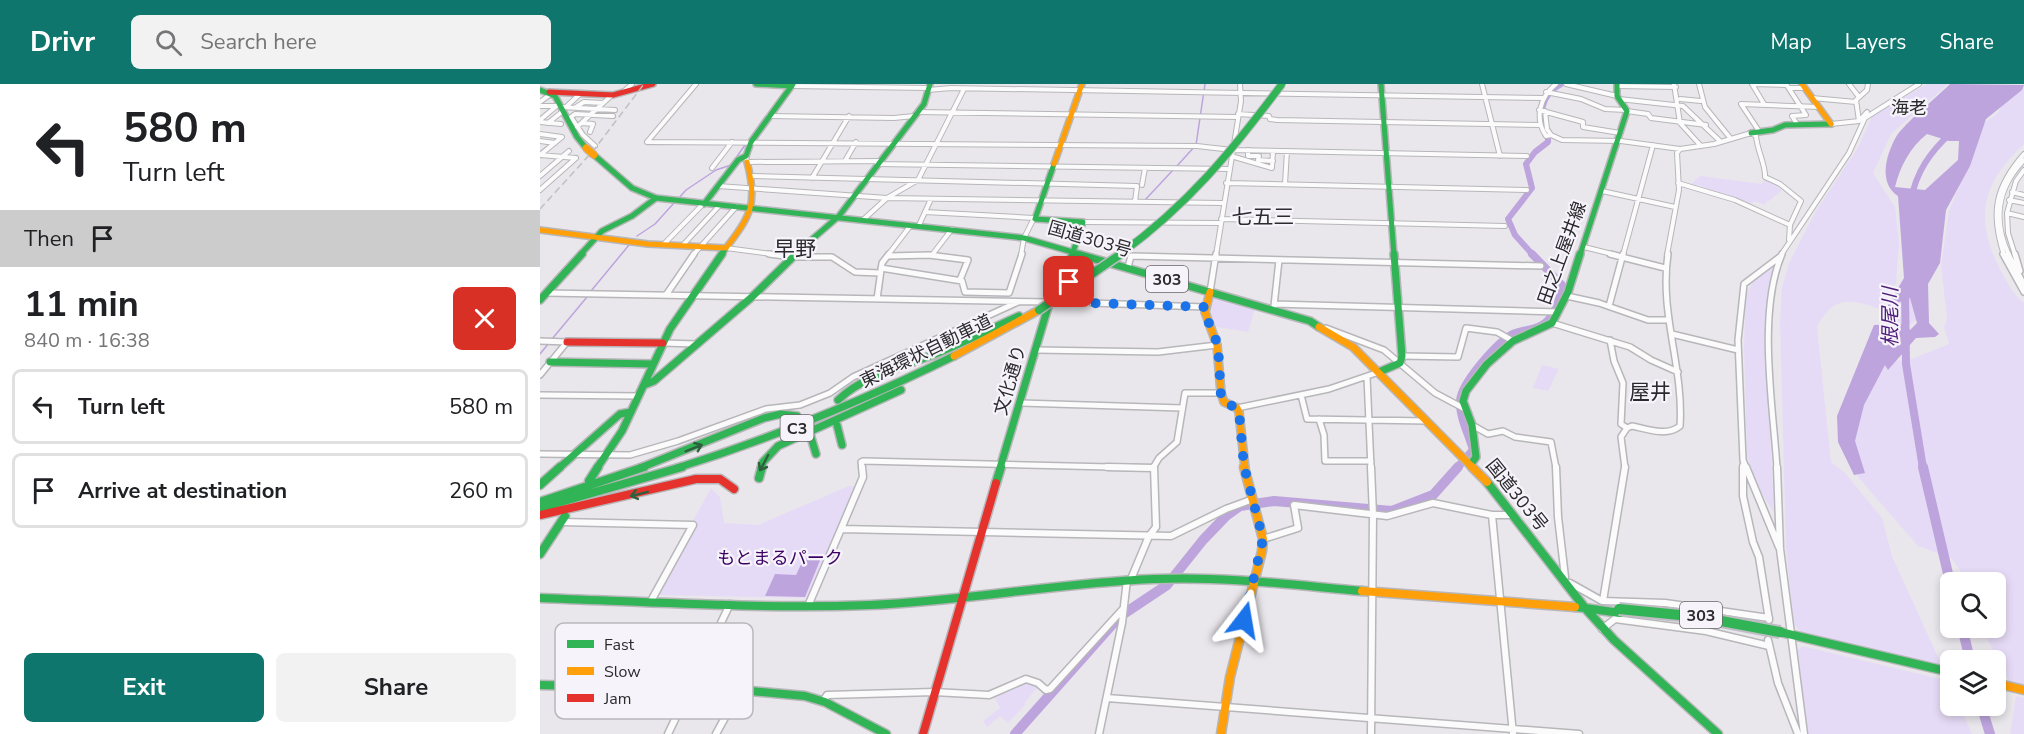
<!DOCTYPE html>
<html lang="en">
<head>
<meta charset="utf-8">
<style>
	:root { --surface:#fff; --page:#f2f2f2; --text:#202124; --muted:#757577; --line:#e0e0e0; --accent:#0f766e }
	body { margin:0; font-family:"Nunito Sans","Noto Sans JP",sans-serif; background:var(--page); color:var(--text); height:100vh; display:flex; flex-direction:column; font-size:22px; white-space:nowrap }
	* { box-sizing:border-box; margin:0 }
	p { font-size:20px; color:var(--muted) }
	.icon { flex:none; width:33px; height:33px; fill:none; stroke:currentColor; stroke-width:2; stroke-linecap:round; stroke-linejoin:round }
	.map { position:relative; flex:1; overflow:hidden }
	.panel { display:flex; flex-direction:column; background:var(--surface); width:540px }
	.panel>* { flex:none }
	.top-card { background:#fff; color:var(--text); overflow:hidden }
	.buttons { position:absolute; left:1400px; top:488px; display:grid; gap:12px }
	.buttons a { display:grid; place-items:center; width:66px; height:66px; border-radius:9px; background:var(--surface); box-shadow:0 3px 9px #0003; font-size:30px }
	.pin { position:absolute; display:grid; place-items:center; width:51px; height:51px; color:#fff; margin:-26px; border-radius:12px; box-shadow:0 3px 9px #0006 }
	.me { position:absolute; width:66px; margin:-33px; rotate:14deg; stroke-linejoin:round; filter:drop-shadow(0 0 4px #0008) }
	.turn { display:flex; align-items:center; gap:21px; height:126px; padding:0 24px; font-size:27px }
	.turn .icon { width:78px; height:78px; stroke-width:2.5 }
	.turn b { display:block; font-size:42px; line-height:51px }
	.then { display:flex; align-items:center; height:57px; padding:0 24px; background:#0003; gap:12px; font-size:22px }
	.round { display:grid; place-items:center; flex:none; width:63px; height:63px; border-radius:9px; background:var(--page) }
	.headline { display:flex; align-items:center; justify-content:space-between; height:102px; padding:0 24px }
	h1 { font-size:36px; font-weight:700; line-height:45px }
	.cta { display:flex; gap:12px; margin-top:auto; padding:12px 24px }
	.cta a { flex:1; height:69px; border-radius:9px; background:var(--accent); color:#fff; font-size:24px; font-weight:700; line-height:69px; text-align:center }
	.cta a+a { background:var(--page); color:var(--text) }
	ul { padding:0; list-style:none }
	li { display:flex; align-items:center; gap:18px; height:75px; margin:0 12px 9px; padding:0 12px; border:3px solid var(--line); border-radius:9px }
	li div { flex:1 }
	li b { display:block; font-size:22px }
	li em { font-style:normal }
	header { display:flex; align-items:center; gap:36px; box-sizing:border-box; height:84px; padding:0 30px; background:var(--accent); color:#fff }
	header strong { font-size:28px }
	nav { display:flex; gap:33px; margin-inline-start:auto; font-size:21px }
	.search { width:420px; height:54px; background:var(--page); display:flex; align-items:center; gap:15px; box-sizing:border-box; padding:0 21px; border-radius:9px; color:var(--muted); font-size:22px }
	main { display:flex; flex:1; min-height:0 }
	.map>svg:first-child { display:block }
	.green { fill:#e6dbf6 }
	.water { fill:#bda4dd; fill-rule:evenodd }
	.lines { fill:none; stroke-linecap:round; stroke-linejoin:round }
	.stream { stroke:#bda4dd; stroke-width:1.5 }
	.river-far2 { stroke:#bda4dd; stroke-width:6 }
	.river-far1 { stroke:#bda4dd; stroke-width:8 }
	.river { stroke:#bda4dd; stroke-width:10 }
	.street-far2-casing { stroke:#b7b6b9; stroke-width:6 }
	.street-far1-casing { stroke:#b7b6b9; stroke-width:8 }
	.street-casing { stroke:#b7b6b9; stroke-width:9 }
	.fast-far2-casing { stroke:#b7b6b9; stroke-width:8 }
	.fast-far1-casing { stroke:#b7b6b9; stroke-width:10 }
	.fast-casing { stroke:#b7b6b9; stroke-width:11 }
	.slow-far2-casing { stroke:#b7b6b9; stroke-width:8 }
	.slow-far1-casing { stroke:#b7b6b9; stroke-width:10 }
	.slow-casing { stroke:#b7b6b9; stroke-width:11 }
	.jam-far2-casing { stroke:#b7b6b9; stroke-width:8 }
	.jam-far1-casing { stroke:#b7b6b9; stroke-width:10 }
	.jam-casing { stroke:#b7b6b9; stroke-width:11 }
	.street-far2 { stroke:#fcfbfc; stroke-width:4 }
	.street-far1 { stroke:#fcfbfc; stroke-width:5 }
	.street { stroke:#fcfbfc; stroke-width:6 }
	.fast-far2 { stroke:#30b455; stroke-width:5 }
	.fast-far1 { stroke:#30b455; stroke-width:7 }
	.fast { stroke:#30b455; stroke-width:8 }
	.slow-far2 { stroke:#ff9f0a; stroke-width:5 }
	.slow-far1 { stroke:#ff9f0a; stroke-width:7 }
	.slow { stroke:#ff9f0a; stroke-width:8 }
	.jam-far2 { stroke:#e5322d; stroke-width:5 }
	.jam-far1 { stroke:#e5322d; stroke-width:7 }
	.jam { stroke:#e5322d; stroke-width:8 }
	.rail { stroke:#bfbfc0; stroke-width:1.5; stroke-dasharray:7 4; stroke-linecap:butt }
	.fast-bridge-far2-casing { stroke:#bfbcc4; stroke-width:9; stroke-linecap:butt }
	.fast-bridge-far1-casing { stroke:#bfbcc4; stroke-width:11; stroke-linecap:butt }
	.fast-bridge-casing { stroke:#bfbcc4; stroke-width:14; stroke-linecap:butt }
	.slow-bridge-casing { stroke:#bfbcc4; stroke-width:9; stroke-linecap:butt }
	.fast-bridge-far2 { stroke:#30b455; stroke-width:7 }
	.fast-bridge-far1 { stroke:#30b455; stroke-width:8 }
	.fast-bridge { stroke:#30b455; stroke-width:10 }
	.slow-bridge { stroke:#ff9f0a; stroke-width:7 }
	.oneway { stroke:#2d613d }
	.route { stroke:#1a73e8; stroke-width:10; stroke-dasharray:0 18 }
	.labels { text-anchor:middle; stroke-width:4.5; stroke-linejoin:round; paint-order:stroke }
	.shield { fill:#f6f4fa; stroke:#68676a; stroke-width:1.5 }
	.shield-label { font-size:16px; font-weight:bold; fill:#2b2a2d }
	.far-quarter-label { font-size:18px; fill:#2b2a2d; stroke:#f6f4fa }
	.street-label { font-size:18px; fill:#2b2a2d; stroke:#f6f4fa }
	.park-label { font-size:18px; fill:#3c0165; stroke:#f6f4fa }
	.water-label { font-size:20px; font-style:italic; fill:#4f1d7b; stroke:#f6f4fa }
	.quarter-label { font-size:21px; fill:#2b2a2d; stroke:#f6f4fa }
	.key { fill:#f6f4fa; stroke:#b9b7bc; stroke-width:1.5 }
	.key-label { font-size:16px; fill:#2b2a2d }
</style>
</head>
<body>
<header>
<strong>Drivr</strong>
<div class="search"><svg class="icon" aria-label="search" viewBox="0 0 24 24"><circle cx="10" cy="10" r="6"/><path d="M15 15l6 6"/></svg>Search here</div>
<nav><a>Map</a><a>Layers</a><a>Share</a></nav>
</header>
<main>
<section class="panel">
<div class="top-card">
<div class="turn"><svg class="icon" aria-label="left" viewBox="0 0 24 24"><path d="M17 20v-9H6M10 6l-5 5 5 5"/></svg><div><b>580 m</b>Turn left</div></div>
<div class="then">Then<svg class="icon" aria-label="arrive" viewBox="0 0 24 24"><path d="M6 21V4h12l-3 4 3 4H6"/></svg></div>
</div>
<div class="headline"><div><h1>11 min</h1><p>840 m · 16:38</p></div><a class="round" style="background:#d93025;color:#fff"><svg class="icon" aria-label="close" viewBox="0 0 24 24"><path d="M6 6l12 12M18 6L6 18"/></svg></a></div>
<ul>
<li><svg class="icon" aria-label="left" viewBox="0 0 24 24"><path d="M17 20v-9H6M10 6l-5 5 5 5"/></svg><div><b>Turn left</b></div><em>580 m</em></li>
<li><svg class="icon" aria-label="arrive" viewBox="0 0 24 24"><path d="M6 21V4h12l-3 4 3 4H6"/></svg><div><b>Arrive at destination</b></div><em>260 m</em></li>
</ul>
<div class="cta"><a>Exit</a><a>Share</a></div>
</section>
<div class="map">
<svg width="1484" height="650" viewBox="0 0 1484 650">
	<rect width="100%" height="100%" fill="#e9e7ec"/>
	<path class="green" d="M1387 0H1408L1351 50 1333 89 1355 123 1359 158 1356 199 1340 225C1310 214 1293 212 1277 243L1291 378 1305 389 1342 434 1352 472 1402 582 1261 548 1253 539 1246 464 1240 238 1242 203 1249 179 1276 127 1319 62 1332 32Z
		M1484 0V60C1442 99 1434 134 1460 185 1467 198 1472 210 1484 219V602L1470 599 1441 543H1455V498H1425L1422 489 1411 474 1378 462 1318 393 1310 348 1336 279 1372 275 1409 260 1404 243 1407 235 1401 182 1409 127 1427 83 1438 44 1458 29 1465 14Z
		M1160 92 1222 100 1224 95 1242 106 1229 117H1227L1225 121 1215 117 1210 120 1161 102 1151 100Z
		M1234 182 1229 198 1225 242 1234 429 1218 403 1207 373 1204 261 1206 211 1215 194Z
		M1380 192 1386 229 1369 241 1347 236 1359 208Z
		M671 211 702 222 715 224 708 248 671 242 667 223Z
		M1002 281 1019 285 1008 307 993 304Z
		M309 402H315L267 514 118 511 157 440H151L171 404 180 413 184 439 218 441Z
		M1262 562 1409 597 1410 621H1419L1432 650H1267L1257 567Z
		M492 598 498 603 485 618V621L468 639 460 632 447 643 443 637 460 624 454 613 480 599Z
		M1476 612 1484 614V650H1470Z"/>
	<path class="water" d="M1410 0 1484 1 1482 6 1446 35 1430 82 1406 126 1400 179 1388 200 1389 239 1399 250 1395 253 1376 254 1348 286 1345 281 1324 321 1315 357 1325 389 1314 391 1298 358 1297 332 1334 241 1362 240 1370 246 1377 239 1370 214 1347 223 1364 194 1358 112C1338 99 1346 71 1356 53 1363 41 1398 12 1410 0ZM1387 50 1409 57H1419L1418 76 1385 106 1355 103C1360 83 1370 63 1387 50Z
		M264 474H281L265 513 225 512 235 490 256 491Z"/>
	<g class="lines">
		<path class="stream" d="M208 57 225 33
			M636 83 656 61 665 0
			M138 115 146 106 176 86 191 81 205 61
			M605 116 633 86
			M97 152 115 140 134 119
			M51 207 89 161
			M12 255 47 213
			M0 270 9 259"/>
		<path class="river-far2" d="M1371 116C1376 88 1390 68 1411 49
			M993 171 975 151 968 135 992 104 986 80 995 68 1008 58C1009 50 1005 46 1003 39 999 22 1006 8 1021 0"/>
		<path class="river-far1" d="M1365 206 1366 280 1383 384
			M917 384 933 366C929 351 919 333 920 317 921 299 956 260 971 251 981 245 996 247 1005 239 1016 230 1020 214 1022 201L992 170"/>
		<path class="river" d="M1383 383 1410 498
			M1422 543 1430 576
			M1441 621 1450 650
			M475 650 579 533 627 501 663 456 686 432 700 422 734 417 852 427 893 411 918 383"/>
		<g class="street-far2-casing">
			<path id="street-far2" d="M942 0 960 72
				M1016 0C1000 13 994 34 1006 52L1011 51 1022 56 1081 57 1140 65 1174 60 1211 49 1216 52C1217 66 1226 82 1225 93L1240 100 1261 117 1250 141 1249 156
				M1026 0 1077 12
				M1134 0 1140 39 1161 62
				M1159 0 1165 23 1191 55
				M1212 0 1246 1
				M1212 0 1224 20
				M1246 0 1266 31 1252 32 1257 40
				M1309 0 1319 13
				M252 2 388 4
				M1077 2 1136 3
				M1249 4H1265
				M388 6 411 4 1004 14
				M83 8 92 0
				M1006 8 1041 15 1065 25 1086 26
				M1272 14 1316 18
				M1079 15 1143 22 1181 58
				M1140 15 1161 17
				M0 18 11 10
				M0 22H16
				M21 23 75 26
				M26 23 41 9
				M36 23 44 18 63 19
				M999 26 1043 38V43L1080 49
				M1005 27 1007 45 1011 51
				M1087 27 1108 30 1111 34 1166 41
				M377 28 697 33
				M698 30 729 32 730 35 737 36 1001 41
				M229 32 354 34 374 32
				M0 36 19 20
				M1319 37 1316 16 1327 6 1328 0
				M0 38 21 40
				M8 39 23 27
				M42 39 53 40 50 48
				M1291 40 1319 37 1327 28
				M37 43 72 11
				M1219 47 1201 20 1279 23
				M0 50 22 53 0 71
				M0 57 15 59
				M107 58 657 62 692 66 987 72
				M107 58 156 0
				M55 62 43 51 31 33 35 30 73 32
				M708 66V72H719L718 76 733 77
				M0 71 36 74
				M206 72 207 78 339 77
				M691 72 732 84 733 67
				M305 77 316 58
				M337 80 689 85
				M172 84 192 58
				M1484 86 1476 97 1467 129 1484 133
				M0 92 29 67
				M212 92 597 102 595 118
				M272 94 309 32
				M686 99 987 106
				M1138 99 1195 116 1250 141
				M745 100 747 67
				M602 101 605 84
				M178 102 347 114 683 119
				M0 106 36 74
				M1062 107 1135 123
				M1472 108 1484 111
				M1469 116 1484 119
				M385 128 494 134 484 154 481 171
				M1467 129 1468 149 1475 171
				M324 135 347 114 378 96 424 5
				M681 135 965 142
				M543 138 680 139
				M379 141 391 115
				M124 160 163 120
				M143 161 180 121
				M1044 163 1076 171
				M186 164 240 171
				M153 171 197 122
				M348 171 371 141
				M378 171H391
				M392 171 412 145
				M676 171 701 17 700 0
				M1083 171 1113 61
				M1127 171 1139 106 1137 69 1140 65
				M1241 171 1309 69 1325 34 1379 0
				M1464 171C1450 129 1455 103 1484 70
				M1469 171C1453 137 1457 104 1484 76"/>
		</g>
		<g class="street-far1-casing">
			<path id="street-far1" d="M229 170 253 173H292L315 188 340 189
				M1070 170 1125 184
				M1463 170 1484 208
				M1468 170 1484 201
				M1475 170 1480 187
				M349 172 389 171 428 176 420 196
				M588 183 591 172 1001 182
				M341 184 422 197 425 208 469 209 482 170
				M520 195 546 209 552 219 665 223
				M670 208 676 170
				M6 209 508 218
				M126 211 154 170
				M1027 212 1059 219 1108 236H1128
				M337 215 342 179 349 170
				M734 220 1018 228
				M734 222 739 176
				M1069 222 1083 170
				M1012 239 1090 263 1111 276 1138 288
				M786 244 844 266 895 309 925 325
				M1132 250 1198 266
				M1070 256 1074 277 1083 299 1081 340 1087 344
				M0 257 27 258
				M123 259 157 260
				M496 266 618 268 677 261
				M862 272 918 273 926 244 957 248 973 257
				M0 291 27 258
				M827 293 831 384
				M0 311 99 312
				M761 311 767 335 887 337
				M481 319 642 324
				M697 324 789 305 839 288
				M779 335 784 351 785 377H831
				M932 341 948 350 963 347 975 353 1011 358 1016 384
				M0 370 90 371 138 357 226 325 260 321 290 309 313 293 478 218
				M1203 381V384
				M322 384 321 378 323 377 613 384
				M613 384 619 374 637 358 645 309H681
				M1085 384 1081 353 1087 344 1092 342C1107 345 1127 353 1140 342 1144 283 1119 230 1128 170
				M1206 384 1203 376 1198 256 1204 200 1241 172
				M1237 384C1233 321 1217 229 1242 170"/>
		</g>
		<g class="street-casing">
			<path id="street" d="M567 383 613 384
				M831 383 833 431 831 650
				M1016 383 1018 433 1025 493
				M1203 383V412L1213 458 1219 473 1229 536
				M1206 383 1239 463
				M1237 383 1240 465 1264 650
				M952 431 973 650
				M21 438 153 441 111 517
				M301 445 323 393 322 383
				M723 455 758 444 754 421 847 432 893 419 952 431H973
				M591 495 609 452 616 443 614 383
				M1030 499 1062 517 1125 519 1229 534
				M1063 517 1085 383
				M268 522 301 445 631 452 686 425 713 415
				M1062 545 1075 535 1166 547 1229 562
				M1228 556 1238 599 1258 650
				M567 614 1039 650
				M283 618 287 611 394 608 449 611 486 595 498 599 506 606 510 605 583 525
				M128 650 190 520
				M176 650 200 606
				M559 650 582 539 587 496"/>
		</g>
		<g class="fast-far2-casing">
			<path id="fast-far2" d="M216 0 252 2
				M841 0 854 171
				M0 6 15 12 37 53 46 64
				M1211 49 1233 46 1245 41 1291 40
				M54 71 92 104 116 114 484 154 543 171
				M514 80 495 135 543 138 532 171
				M164 120 198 76 206 72 211 58 253 0
				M40 171 62 147 92 132 116 114
				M181 171 186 164
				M254 171 299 132 384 20 390 0
				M1040 171 1087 27 1077 12V0"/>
		</g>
		<g class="fast-far1-casing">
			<path id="fast-far1" d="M538 170 770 237 779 243
				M0 216 42 170
				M10 278 113 280
				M839 288 860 279 862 272 854 170
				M104 301 114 297 213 212 256 170
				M298 316C327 289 363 283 398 269 426 258 452 244 479 232
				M297 341 302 361
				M270 350 276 370
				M931 380 936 373 932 341 923 317 926 307 947 280 973 257 1012 239 1028 208 1040 170
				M19 384 80 330 91 328
				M57 384 82 347 130 245 182 170
				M100 384 224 334 241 330 257 332
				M137 384C233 354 324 316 414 272
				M221 384 223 378 238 362 361 306
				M460 384 511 213 533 170"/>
		</g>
		<g class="fast-casing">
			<path id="fast" d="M219 394 222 383
				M49 397 58 383
				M947 398 1045 524 1080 529
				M456 399 461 383
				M0 401 20 383
				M0 418 104 383
				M0 424 142 383
				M0 470 25 432
				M0 514C110 518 220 525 330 521 425 517 519 499 614 495 684 492 753 501 822 507
				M1035 523 1045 524 1074 556 1178 650
				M1240 548 1410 588
				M0 601 200 606 265 612 285 618 346 650"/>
		</g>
		<g class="slow-far2-casing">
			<path id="slow-far2" d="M1262 0 1291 40
				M514 80 542 0
				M0 146 108 160 186 164C211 131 218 120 207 78"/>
		</g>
		<g class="slow-far1-casing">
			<path id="slow-far1" d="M670 208 665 228 677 261 681 309 684 318 697 324 699 328 705 384
				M779 243 813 263 933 384
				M414 272 499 226"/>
		</g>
		<g class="slow-casing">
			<path id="slow" d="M932 383 947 398
				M822 507 1035 523
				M1455 599 1484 606
				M681 650 690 593 722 467 723 455 704 383"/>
		</g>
		<g class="jam-far2-casing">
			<path id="jam-far2" d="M9 8 73 11 113 0"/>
		</g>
		<g class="jam-far1-casing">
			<path id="jam-far1" d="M27 258 123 259"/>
		</g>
		<g class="jam-casing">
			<path id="jam" d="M0 431 156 395H180L194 405
				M383 650 456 399"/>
		</g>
		<use href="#street-far2" class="street-far2"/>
		<use href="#street-far1" class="street-far1"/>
		<use href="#street" class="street"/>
		<use href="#fast-far2" class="fast-far2"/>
		<use href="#fast-far1" class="fast-far1"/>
		<use href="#fast" class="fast"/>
		<use href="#slow-far2" class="slow-far2"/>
		<use href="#slow-far1" class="slow-far1"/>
		<use href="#slow" class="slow"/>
		<use href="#jam-far2" class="jam-far2"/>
		<use href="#jam-far1" class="jam-far1"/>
		<use href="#jam" class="jam"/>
		<path class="rail" d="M0 125 53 67 104 0"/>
		<g class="fast-bridge-far2-casing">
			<path id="fast-bridge-far2" d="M579 171C648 121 692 67 742 0"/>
		</g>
		<g class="fast-bridge-far1-casing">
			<path id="fast-bridge-far1" d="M499 226 581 170"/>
		</g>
		<g class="fast-bridge-casing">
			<path id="fast-bridge" d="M1079 525 1160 533 1240 548"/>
		</g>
		<g class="slow-bridge-casing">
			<path id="slow-bridge" d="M46 64 54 71"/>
		</g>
		<use href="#fast-bridge-far2" class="fast-bridge-far2"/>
		<use href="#fast-bridge-far1" class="fast-bridge-far1"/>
		<use href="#fast-bridge" class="fast-bridge"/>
		<use href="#slow-bridge" class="slow-bridge"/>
	</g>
	<defs><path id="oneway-shaft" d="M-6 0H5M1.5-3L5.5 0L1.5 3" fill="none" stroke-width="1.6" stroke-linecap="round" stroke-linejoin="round" transform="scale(1.5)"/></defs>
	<g class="oneway">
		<use href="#oneway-shaft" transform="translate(154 364) rotate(-22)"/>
		<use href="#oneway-shaft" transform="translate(224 379) rotate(118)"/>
		<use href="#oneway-shaft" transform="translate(99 410) rotate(166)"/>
	</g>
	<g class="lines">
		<path class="route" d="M529 198 549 211 552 219 665 223 668 237 678 261 681 313C685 322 695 320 699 328L704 382 723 455 704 536"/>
	</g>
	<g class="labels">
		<g class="shield">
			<rect x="606" y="182" width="42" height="26" rx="4.5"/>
			<rect x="240.5" y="331" width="33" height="26" rx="4.5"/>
			<rect x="1140" y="518" width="42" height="26" rx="4.5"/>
		</g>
		<g class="shield-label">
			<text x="627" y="201">303</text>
			<text x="257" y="350">C3</text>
			<text x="1161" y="537">303</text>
		</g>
		<g class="far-quarter-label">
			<text x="1369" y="30">海老</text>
		</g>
		<g class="street-label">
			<text transform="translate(550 155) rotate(16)" y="6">国道303号</text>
			<text transform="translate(1022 169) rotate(-70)" y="6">田之上屋井線</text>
			<text transform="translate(386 267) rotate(-26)" y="6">東海環状自動車道</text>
			<text transform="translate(470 296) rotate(-74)" y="6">文化通り</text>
			<text transform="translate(977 411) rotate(51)" y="6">国道303号</text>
		</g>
		<g class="park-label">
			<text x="240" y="480">もとまるパーク</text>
		</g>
		<g class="water-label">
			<text transform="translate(1350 233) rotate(-90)" y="7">根尾川</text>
		</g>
		<g class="quarter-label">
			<text x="723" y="140">七五三</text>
			<text x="255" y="172">早野</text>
			<text x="1110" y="315">屋井</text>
		</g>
	</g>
	<rect x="15" y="539" width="198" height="96" rx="9" class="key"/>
	<rect x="27" y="556" width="27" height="8" fill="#30b455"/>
	<rect x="27" y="583" width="27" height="8" fill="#ff9f0a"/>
	<rect x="27" y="610" width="27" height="8" fill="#e5322d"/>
	<g class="key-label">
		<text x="64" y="566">Fast</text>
		<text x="64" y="593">Slow</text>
		<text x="64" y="620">Jam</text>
	</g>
</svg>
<div class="buttons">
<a><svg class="icon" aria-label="search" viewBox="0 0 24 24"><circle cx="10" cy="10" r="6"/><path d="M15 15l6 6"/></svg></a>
<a><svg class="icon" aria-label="layers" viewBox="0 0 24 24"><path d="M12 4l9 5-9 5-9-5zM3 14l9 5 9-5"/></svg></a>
</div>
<div class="pin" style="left:529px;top:198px;background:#d93025"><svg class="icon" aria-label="arrive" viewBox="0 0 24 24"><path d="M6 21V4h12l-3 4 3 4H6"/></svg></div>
<svg class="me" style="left:704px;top:536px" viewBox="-20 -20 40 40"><path d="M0-17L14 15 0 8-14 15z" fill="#1a73e8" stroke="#fff" stroke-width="4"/></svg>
</div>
</main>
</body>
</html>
